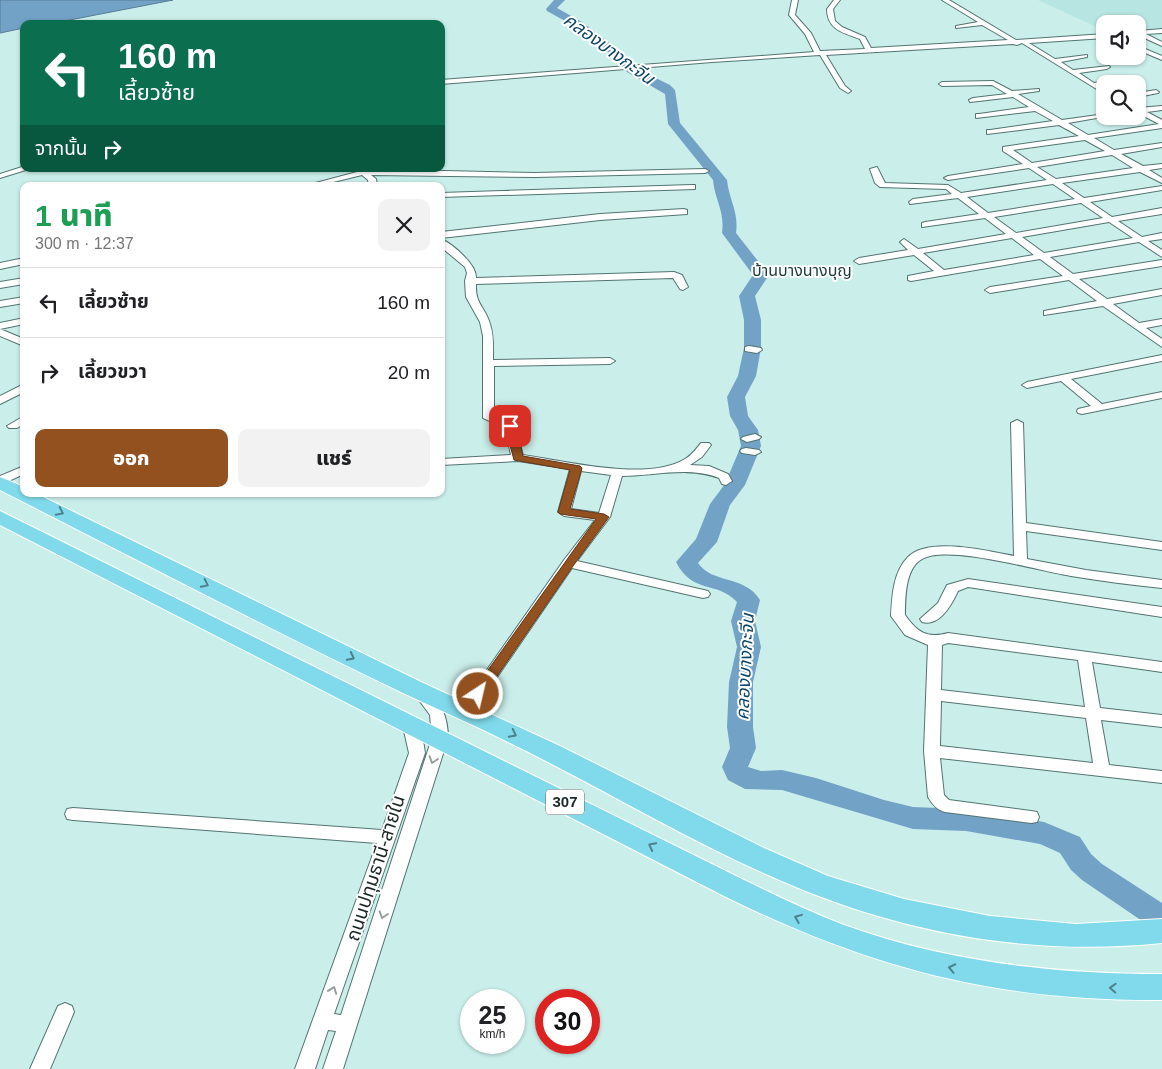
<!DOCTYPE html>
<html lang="th">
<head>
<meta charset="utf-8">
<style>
	:root { --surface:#fff; --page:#f2f2f2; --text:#202124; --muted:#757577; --line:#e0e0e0; --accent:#935120 }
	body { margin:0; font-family:Arial,"Noto Sans Thai",sans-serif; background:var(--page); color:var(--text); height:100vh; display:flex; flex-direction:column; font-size:19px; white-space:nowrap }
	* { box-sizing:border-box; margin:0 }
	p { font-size:16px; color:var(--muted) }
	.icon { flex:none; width:28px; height:28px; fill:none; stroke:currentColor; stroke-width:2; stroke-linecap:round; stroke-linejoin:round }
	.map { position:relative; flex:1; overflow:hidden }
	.side { position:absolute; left:20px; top:182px; width:425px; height:315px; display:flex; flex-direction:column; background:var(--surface); border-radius:10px; box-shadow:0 1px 4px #0004 }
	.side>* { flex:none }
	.banner { position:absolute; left:20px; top:20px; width:425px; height:152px; border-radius:10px; box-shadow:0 1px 4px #0004; background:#0b6e4f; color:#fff; overflow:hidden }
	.tools { position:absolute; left:1096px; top:15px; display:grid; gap:10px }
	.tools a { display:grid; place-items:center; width:50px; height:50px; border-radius:10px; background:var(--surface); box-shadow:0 1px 4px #0004; font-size:25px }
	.speed { position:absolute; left:460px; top:989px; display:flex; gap:10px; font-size:25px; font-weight:700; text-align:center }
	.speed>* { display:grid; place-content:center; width:65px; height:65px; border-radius:50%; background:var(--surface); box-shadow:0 1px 4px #0004; line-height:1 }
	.speed small { font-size:12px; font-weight:400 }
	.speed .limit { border:8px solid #d22; background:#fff; color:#111 }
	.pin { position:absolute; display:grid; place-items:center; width:42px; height:42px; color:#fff; margin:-21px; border-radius:10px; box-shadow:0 2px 8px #0006 }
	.me { position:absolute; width:55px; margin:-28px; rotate:35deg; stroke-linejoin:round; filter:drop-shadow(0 0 4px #0008) }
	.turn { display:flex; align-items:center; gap:18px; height:105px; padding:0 15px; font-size:22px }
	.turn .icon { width:65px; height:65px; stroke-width:2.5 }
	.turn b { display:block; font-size:35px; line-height:42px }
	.then { display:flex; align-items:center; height:48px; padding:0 15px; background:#0003; gap:10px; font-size:19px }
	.round { display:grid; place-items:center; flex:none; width:52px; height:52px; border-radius:10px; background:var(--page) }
	.headline { display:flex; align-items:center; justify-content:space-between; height:85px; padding:0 15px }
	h1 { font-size:30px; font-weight:800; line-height:38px; color:#1e9e55 }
	.primary-button { display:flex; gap:10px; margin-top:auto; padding:10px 15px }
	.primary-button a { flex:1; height:58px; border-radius:10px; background:var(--accent); color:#fff; font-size:20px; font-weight:800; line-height:58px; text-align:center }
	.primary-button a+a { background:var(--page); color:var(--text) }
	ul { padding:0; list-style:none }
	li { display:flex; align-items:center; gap:15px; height:70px; padding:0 15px; border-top:1px solid var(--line) }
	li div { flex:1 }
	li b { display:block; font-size:19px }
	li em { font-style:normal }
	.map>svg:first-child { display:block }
	.built { fill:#b7e6e2 }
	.water { fill:#73a2c7; stroke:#587d97 }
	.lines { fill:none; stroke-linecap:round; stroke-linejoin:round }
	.river { fill:#73a2c7; fill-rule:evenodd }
	.street-casing { stroke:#527471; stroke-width:2 }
	.primary-casing { stroke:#fff; stroke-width:2 }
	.street { fill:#fff; fill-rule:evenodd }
	.primary { fill:#80daec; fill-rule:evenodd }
	.oneway { stroke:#4d818a }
	.oneway2 { stroke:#989e9e }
	.route { fill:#935120; stroke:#603515 }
	.labels { text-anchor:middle; stroke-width:4; stroke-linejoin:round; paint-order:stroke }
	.shield { fill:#fff; stroke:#5f6868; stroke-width:1 }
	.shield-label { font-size:15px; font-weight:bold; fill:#1a2827 }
	.far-quarter-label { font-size:16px; fill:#1b3c39; stroke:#fff }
	.water-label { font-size:18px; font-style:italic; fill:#0d456a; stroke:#fff }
	.near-street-label { font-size:19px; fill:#1a2827; stroke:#fff }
</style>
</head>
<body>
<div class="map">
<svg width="1162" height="1069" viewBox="0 0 1162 1069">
	<rect width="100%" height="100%" fill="#caefeb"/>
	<path class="built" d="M1038 0H1162V28L1138 30V24H1105V31Z"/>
	<path class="water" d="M0 0H173L49 24H24V28L0 33Z"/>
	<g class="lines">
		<path class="river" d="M554 0H565L557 8 582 22 622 53 635 68 670 85 675 90 680 123 727 180C729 200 739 212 736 233L769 275 755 296 761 320V348L756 376 745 397 748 416 758 430 761 446 745 485 730 505 717 542 698 563C712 584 745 575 760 600L755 621 761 647 753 682V727L756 748 748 767 761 771 782 770 816 778 884 800 913 807 966 809 1044 822 1080 837 1091 854 1102 864 1162 903V924L1155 927 1145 923 1082 880 1071 870 1060 853 1040 844 966 831 913 829 782 790 745 789 728 780 722 767 730 748 727 727 729 682 737 647 731 621 737 602C716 580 693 595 676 562L696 539 710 504 725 484 741 446 738 430 730 416 727 397 738 376 744 348V320L739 296 753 275 722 233C725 211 715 201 713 180L668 124 665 94 627 72 614 57 574 26 547 11 546 9Z"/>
		<g class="street-casing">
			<path id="street" d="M792 0H798L795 15 811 33 820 51 865 49 860 39C844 33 827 30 827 9L834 0H840L833 9 835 21 842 27 865 37 871 48 1008 40 982 25 956 28V26L978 22 942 0H949L1016 40 1105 34V38L1029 43 1055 59 1087 55V57L1061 62 1073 70 1109 66 1110 67 1107 69 1079 73 1094 83 1115 79 1118 81 1100 86 1105 89V94L1103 93 1022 43 1017 45 1013 44 826 55 845 86 851 91 848 93 840 88 820 55 712 62 441 84V80L814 52 805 34 789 15Z
				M1162 29V33L1146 34 1162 42V46L1138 35V31Z
				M1138 46 1162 56V60L1138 50Z
				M993 81 1012 91 1039 89V91L1018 94 1062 120 1105 114V116H1108L1068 123 1088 135 1159 124 1138 113V108L1162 106V110L1147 112 1162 120V128L1094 138 1114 150 1162 143V147L1121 154 1143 166 1162 164V168L1149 170 1162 178V183L1140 172 1062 183 1084 198 1162 186V190L1090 202 1112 217 1162 208V214L1118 221 1142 237 1162 233V239L1148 241 1162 250V257L1139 242 1050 257 1073 274 1162 260V266L1079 279 1107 299 1162 289V295L1113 304 1139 323 1162 319V325L1146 328 1162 339V347L1103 306 1044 315V311L1097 301 1069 280 990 293 985 290 990 287 1063 276 1040 259 911 281 908 280V276L934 271 914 255 859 264 854 261 859 258 908 250 900 242 904 239 918 249 1006 234 985 218 922 227V223L925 222 979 214 958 198 910 204 909 202 913 199 952 194 946 189 880 187 875 183 870 169 877 167 885 183 948 185 961 193 1047 180 1029 168 948 180 944 178 948 176 1023 164 1003 151V147L1079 136 1059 125 987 134V130H990L1053 121 1035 111 976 118V114H979L1029 107 1013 97 970 102 969 100 973 98 1007 94 992 85 942 86 939 84 942 82ZM1085 140 1105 151 1032 163 1013 150ZM1112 155 1133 168 1056 179 1037 167ZM1053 184 1075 199 988 213 967 197ZM1081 203 1103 218 1016 233 994 217ZM1109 222 1133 238 1044 253 1022 237ZM1012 238 1034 255 944 270 923 253Z
				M1156 90 1159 92 1158 93 1138 97V93Z
				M22 167 29 169 0 178V174Z
				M357 169 535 173 705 169 709 171 705 173 535 177 371 175 376 179 377 186H369L368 180 362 175 317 186H304L357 172Z
				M692 185H695V189L441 197V193Z
				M684 209 687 210V214L600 220 441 238V232L600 214Z
				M441 239C453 244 477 265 476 278L674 272 682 275 688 287 683 290 680 289 673 278 476 284C475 305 485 306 490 324 494 336 493 348 493 360L610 358 615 361 610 364 494 366V416L514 424 523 455C566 461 647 482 685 459 692 455 696 449 701 443H709L711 445 702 457 690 465 709 466 728 474 732 481 726 485 722 484 719 478C688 466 655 476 622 476L610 517 577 561 708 591 710 594 708 597 703 598 572 568 471 715 466 716 461 715 459 711 461 707 564 560 595 520 564 516 558 512 570 469 518 461 441 465V459L511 455 505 428 483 418V336L480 322 466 297 465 281 467 273 465 267 441 247ZM581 471 611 475 599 513 571 509Z
				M24 258V264L0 269V263Z
				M24 278V284L0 288V282Z
				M24 297V303L0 307V301Z
				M24 318V324L0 329V323Z
				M0 329 24 339V346L0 336Z
				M749 346 761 348 762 350 757 353 745 351V347Z
				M1162 355V361L1071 379 1102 404 1162 392V398L1082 414 1078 413 1077 411 1078 409 1091 406 1061 381 1027 388 1022 385 1027 382Z
				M24 384V392L0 404V396Z
				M24 416V424L17 428H9L7 426Z
				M1017 420 1023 423 1026 523 1162 542V550L1026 531 1027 559 1086 570 1162 580V588C1132 585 1101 581 1071 576 1039 571 948 544 922 559 905 568 905 599 905 615 917 632 927 639 948 633L1162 662V672L1092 662 1100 708 1162 715V727L1101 720 1109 765 1162 771V783L940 758 944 795 949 800 1031 811 1037 812 1039 817 1037 822 1031 823 945 812C937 810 932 804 928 797L924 751 928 645 905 635 891 616C892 597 893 572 908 557 928 536 989 551 1014 556L1011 423ZM948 643 1078 660 1085 707 941 690 942 645ZM941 701 1086 718 1093 763 940 746Z
				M755 434 761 437 759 439 747 442 741 439 743 437Z
				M746 448 759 450 761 452 755 455 742 453 740 451 742 449Z
				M24 466V474L0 485V476Z
				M968 579 1162 607V617L968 587 958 591C952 604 940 627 922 622L920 619 938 603 947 585Z
				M423 691C442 696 448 721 448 738L343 1069H323L336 1031 328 1030 315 1069H295L377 843 73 820 67 819 65 814 67 809 73 808 382 830 409 753 402 722 404 718 409 716 414 718 423 740 425 753 334 1014 341 1015 432 738 430 715 416 696 418 692Z
				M65 1003 72 1006 74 1012 50 1069H30L58 1006Z"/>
		</g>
		<g class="primary-casing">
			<path id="primary" d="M0 477 24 487V494H37L421 682 560 746 764 848 828 876 904 899 990 916 1076 924 1162 919V943C1036 956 912 935 796 887 696 846 603 788 506 741 472 724 437 709 403 693 268 628 134 558 0 490Z
				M0 511 744 880C777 896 810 912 844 925 946 962 1054 974 1162 974V1000C996 1001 873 969 724 896L0 525Z"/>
		</g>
		<use href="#street" class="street"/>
		<use href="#primary" class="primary"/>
	</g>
	<defs><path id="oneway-chevron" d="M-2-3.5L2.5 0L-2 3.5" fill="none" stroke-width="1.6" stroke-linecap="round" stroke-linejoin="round" transform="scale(1.25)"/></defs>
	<g class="oneway">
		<use href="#oneway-chevron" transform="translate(60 512) rotate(26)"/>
		<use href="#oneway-chevron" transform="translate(205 584) rotate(26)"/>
		<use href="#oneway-chevron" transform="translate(351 657) rotate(27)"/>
		<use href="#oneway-chevron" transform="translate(513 734) rotate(27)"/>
		<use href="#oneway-chevron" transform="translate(652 846) rotate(-153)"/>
		<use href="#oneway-chevron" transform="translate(798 918) rotate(-158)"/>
		<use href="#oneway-chevron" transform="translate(952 968) rotate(-168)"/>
		<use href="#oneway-chevron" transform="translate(1113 988) rotate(-177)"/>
	</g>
	<g class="oneway2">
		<use href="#oneway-chevron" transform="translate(433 760) rotate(108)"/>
		<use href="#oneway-chevron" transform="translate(383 915) rotate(108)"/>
		<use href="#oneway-chevron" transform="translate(333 990) rotate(-70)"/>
	</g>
	<path class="route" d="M510 423 516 426 523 456 580 466 582 468 570 509 604 514 609 517 573 566 482 698H473L471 694 473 691 596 519 560 514 558 512 570 470 514 460 505 426Z"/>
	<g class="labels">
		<rect class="shield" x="546" y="789.5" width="38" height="25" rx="4"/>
		<g class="shield-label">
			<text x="565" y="807">307</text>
		</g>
		<g class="far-quarter-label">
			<text x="802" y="276">บ้านบางนางบุญ</text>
		</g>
		<g class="water-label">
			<text transform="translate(609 49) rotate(36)" y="6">คลองบางกะจีน</text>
			<text transform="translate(745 667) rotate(-87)" y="6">คลองบางกะจีน</text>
		</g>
		<g class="near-street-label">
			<text transform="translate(375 868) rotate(-72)" y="7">ถนนปทุมธานี-สายใน</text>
		</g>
	</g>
</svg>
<div class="tools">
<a><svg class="icon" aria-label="sound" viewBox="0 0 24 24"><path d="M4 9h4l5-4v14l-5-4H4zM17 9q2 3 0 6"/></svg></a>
<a><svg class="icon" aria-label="search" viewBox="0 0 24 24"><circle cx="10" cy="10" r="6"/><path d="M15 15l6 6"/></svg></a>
</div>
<div class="speed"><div>25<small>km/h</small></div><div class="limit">30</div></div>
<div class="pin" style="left:510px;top:426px;background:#d93025"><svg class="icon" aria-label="arrive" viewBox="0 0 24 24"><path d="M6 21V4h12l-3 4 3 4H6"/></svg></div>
<svg class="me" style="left:478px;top:694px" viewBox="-20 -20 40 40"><circle r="17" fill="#935120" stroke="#fff" stroke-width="3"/><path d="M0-11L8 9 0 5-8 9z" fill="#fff"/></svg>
<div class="banner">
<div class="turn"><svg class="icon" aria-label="left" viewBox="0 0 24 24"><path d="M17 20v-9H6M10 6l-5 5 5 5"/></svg><div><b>160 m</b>เลี้ยวซ้าย</div></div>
<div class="then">จากนั้น<svg class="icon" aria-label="right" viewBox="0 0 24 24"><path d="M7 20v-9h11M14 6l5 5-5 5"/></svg></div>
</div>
<section class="side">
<div class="headline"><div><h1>1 นาที</h1><p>300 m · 12:37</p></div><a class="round"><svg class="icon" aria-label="close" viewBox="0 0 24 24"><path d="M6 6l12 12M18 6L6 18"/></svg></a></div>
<ul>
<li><svg class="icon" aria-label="left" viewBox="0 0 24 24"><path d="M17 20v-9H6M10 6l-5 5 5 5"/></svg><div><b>เลี้ยวซ้าย</b></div><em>160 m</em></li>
<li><svg class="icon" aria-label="right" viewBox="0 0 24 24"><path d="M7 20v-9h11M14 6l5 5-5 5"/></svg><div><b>เลี้ยวขวา</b></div><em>20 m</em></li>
</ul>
<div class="primary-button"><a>ออก</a><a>แชร์</a></div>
</section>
</div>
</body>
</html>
